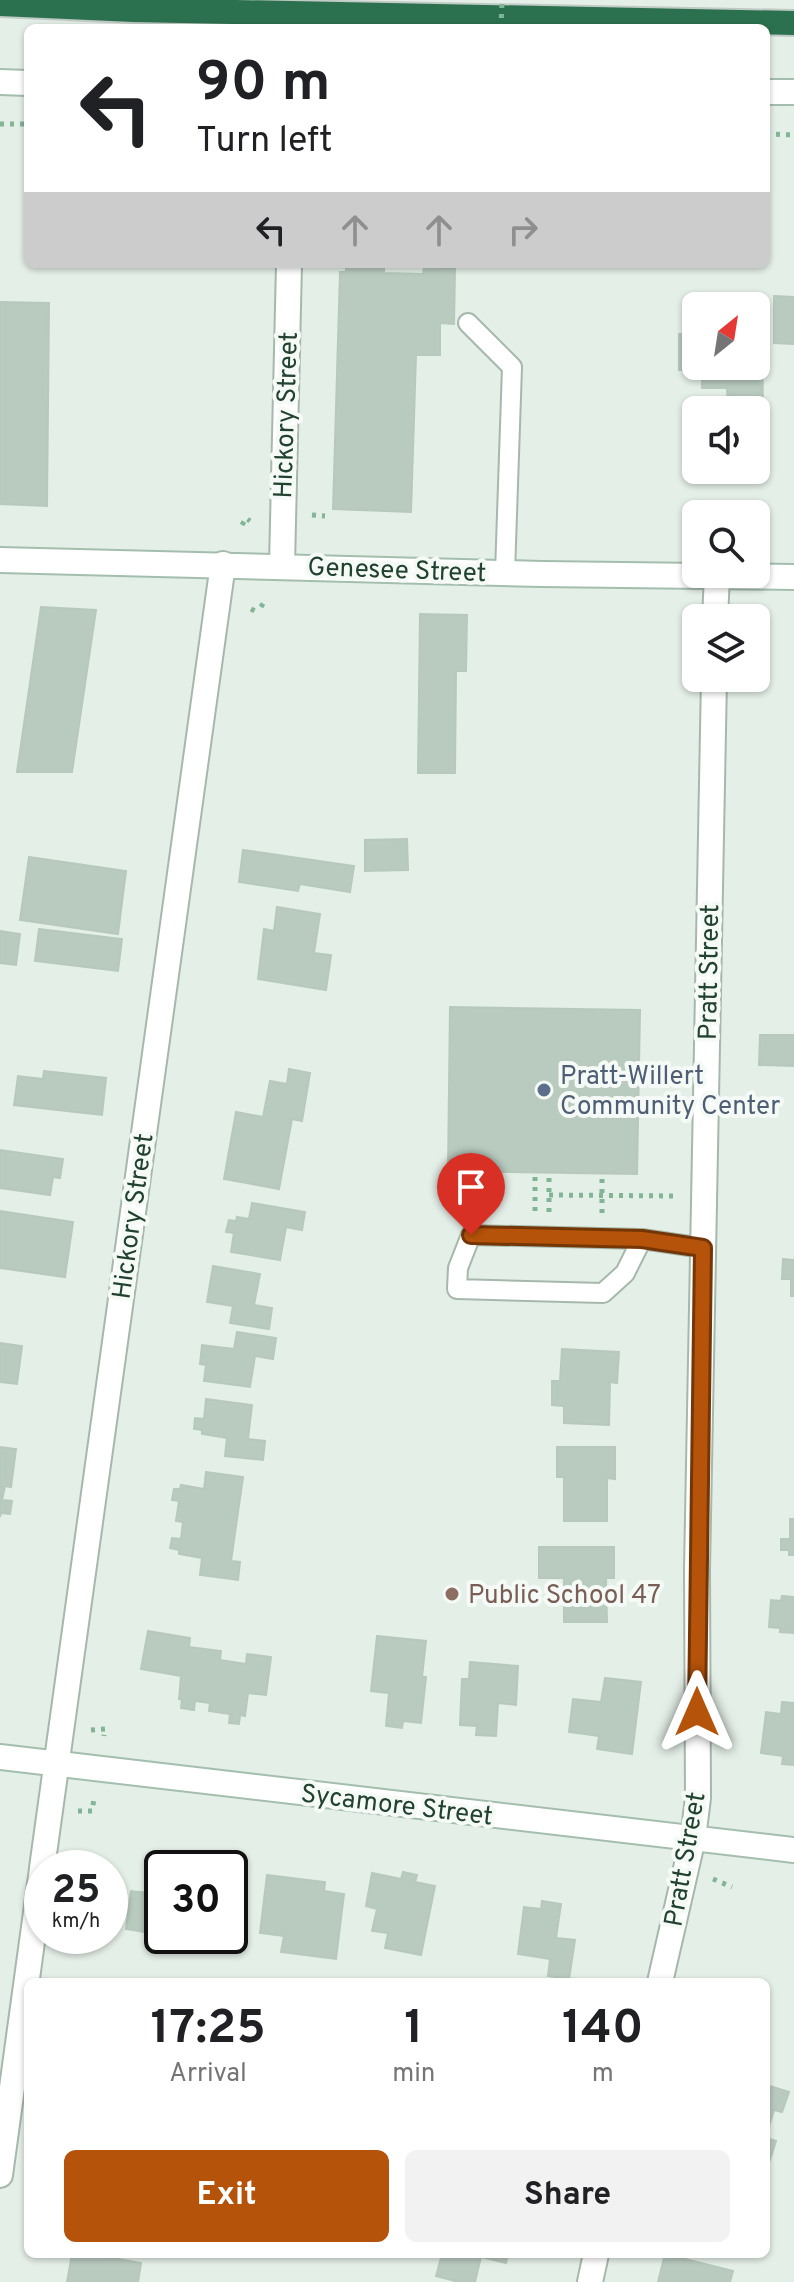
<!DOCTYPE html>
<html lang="en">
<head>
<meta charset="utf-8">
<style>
	:root { --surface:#fff; --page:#f2f2f2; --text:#202124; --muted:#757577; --accent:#b45309 }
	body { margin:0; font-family:Overpass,sans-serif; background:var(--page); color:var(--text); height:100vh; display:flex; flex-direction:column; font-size:30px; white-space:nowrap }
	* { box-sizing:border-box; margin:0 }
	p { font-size:26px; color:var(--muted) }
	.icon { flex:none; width:44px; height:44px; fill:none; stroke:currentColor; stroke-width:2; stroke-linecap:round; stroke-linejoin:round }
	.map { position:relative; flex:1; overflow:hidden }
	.drawer { position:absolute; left:24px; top:1978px; width:746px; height:280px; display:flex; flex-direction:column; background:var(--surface); border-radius:12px; box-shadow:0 2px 6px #0004 }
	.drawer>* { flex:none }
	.top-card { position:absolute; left:24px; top:24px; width:746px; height:244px; border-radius:12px; box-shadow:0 2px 6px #0004; background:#fff; color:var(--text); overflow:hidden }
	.needle { width:52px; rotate:30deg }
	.fabs { position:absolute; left:682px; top:292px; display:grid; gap:16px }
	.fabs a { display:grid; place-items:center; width:88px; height:88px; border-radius:12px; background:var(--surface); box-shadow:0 2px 6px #0004; font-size:40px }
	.speed { position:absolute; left:24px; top:1850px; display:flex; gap:16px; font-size:40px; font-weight:700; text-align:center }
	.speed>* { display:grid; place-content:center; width:104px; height:104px; border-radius:50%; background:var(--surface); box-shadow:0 2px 6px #0004; line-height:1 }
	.speed small { font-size:20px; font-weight:400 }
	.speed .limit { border:4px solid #111; border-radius:12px; background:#fff; color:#111 }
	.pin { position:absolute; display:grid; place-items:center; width:68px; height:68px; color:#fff; margin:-82px -34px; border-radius:50% 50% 50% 0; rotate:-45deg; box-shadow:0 0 8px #0007 }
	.pin .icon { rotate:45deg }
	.me { position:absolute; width:88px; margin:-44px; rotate:0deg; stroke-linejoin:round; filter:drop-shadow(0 0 6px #0008) }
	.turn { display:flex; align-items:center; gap:28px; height:168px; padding:0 40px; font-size:36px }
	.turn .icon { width:104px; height:104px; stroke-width:2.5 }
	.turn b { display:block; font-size:56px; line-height:68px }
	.lanes { display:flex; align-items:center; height:76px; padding:0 40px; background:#0003; justify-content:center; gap:40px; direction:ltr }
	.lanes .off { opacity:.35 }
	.eta { display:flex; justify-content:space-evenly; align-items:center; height:136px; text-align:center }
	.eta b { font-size:48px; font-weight:700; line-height:56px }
	.cta { display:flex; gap:16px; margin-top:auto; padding:16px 40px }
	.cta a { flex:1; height:92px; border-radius:12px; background:var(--accent); color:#fff; font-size:32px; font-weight:700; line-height:92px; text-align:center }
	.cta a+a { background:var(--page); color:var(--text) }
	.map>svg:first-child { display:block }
	.building { fill:#b9cabf; stroke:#b6c9bc; stroke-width:2 }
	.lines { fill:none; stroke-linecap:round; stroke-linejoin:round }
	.lane-casing { stroke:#a6b8ac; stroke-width:22 }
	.street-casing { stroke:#a6b8ac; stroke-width:28 }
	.secondary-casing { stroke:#a4beae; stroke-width:28 }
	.highway-casing { stroke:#c1cac5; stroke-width:28 }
	.path { stroke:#82b596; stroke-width:5; stroke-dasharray:4 6; stroke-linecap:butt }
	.lane { stroke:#fff; stroke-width:18 }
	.street { stroke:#fff; stroke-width:24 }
	.secondary { stroke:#fff; stroke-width:24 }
	.highway { stroke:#2b714f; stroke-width:24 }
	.path-bridge { stroke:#82b596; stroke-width:5; stroke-dasharray:4 6; stroke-linecap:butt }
	.route-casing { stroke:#753606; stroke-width:20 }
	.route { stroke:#b45309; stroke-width:14 }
	.service-dot { fill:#5c6f8a; stroke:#f5faf6; stroke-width:3 }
	.education-dot { fill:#8d6e63; stroke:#f5faf6; stroke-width:3 }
	.labels { text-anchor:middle; stroke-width:8; stroke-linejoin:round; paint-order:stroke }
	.street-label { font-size:26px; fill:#224230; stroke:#f5faf6 }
	.service-label { font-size:26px; fill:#4e5e75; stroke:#f5faf6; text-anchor:start }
	.education-label { font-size:26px; fill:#785e54; stroke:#f5faf6; text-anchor:start }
</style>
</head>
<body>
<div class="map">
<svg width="794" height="2282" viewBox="0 0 794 2282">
	<rect width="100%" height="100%" fill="#e4efe7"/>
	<path class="building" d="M346 264H384V273L423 274 424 266 455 268 454 324 440 323V355H416L411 512 333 509 340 272H346Z
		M774 296 794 297V344L774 343Z
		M0 302 49 303 47 506 0 504Z
		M756 333H762L763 415H756V410H728L727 388H702V370H679V334H696V366H756Z
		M41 607 96 610 72 772H17Z
		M420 614 467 615 466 671H456L455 773H418Z
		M407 839 408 870 365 871V840Z
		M243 850 354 866 350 892 300 884 298 891 239 882Z
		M29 857 126 871 118 934 20 920Z
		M277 907 320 914 314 953 331 955 326 990 258 979 264 929 274 931Z
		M39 929 122 939 118 971 35 961Z
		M0 931 20 934 16 965 0 963Z
		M450 1007 640 1010 637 1174 448 1171Z
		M760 1035H794V1066L759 1065Z
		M289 1069 310 1073 302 1121 292 1119 279 1189 224 1179 236 1112 263 1117 270 1081 287 1084Z
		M44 1071 106 1078 102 1115 14 1105 18 1076 43 1079Z
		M0 1150 63 1159 60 1178 53 1177 50 1195 0 1188Z
		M252 1203 305 1212 302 1230 286 1227 280 1260 231 1252 234 1233 226 1232 229 1220 236 1221 237 1217 249 1219Z
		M0 1211 73 1222 65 1277 0 1268Z
		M783 1259 794 1260V1296H791V1279H782Z
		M213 1266 260 1274 254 1305 272 1308 269 1329 230 1323 233 1306 207 1302Z
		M237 1332 276 1338 273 1359 255 1356 250 1387 204 1381 206 1365 200 1364 202 1345 234 1349Z
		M0 1343 22 1346 17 1384 0 1382Z
		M562 1349 619 1352 617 1383 610 1382 609 1425 564 1423V1406L552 1405V1381H560Z
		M206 1399 252 1405 248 1439 265 1441 263 1460 225 1456 227 1438 202 1434V1430L194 1429 195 1418 204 1419Z
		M0 1447 16 1449 11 1487 5 1486 2 1500 12 1501 10 1514 1 1513 0 1517Z
		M557 1447H615V1479L607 1478V1521H564V1477H557Z
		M206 1472 243 1477 231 1561 240 1562 238 1580 200 1575 202 1558 179 1554V1550L170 1548 172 1538 181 1539 183 1522 176 1521 179 1501 172 1500 174 1489H180L181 1485 204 1489Z
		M790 1519H794V1555H789V1550H781V1539H790Z
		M539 1547H614V1578H606L607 1622H564V1578H539Z
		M782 1596 794 1597V1633L780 1632V1628L769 1627 771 1600 781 1601Z
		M148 1631 190 1638 189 1647 221 1651 220 1660 246 1664 247 1654 271 1657 266 1695 248 1693 245 1716 240 1715 239 1724 229 1723 230 1714 209 1711 210 1703 195 1701 194 1710 181 1708 182 1700 179 1699 181 1676 141 1669Z
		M377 1636 426 1641 422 1677H426L421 1723 403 1721 402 1728 386 1726 389 1693 371 1691Z
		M470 1662 518 1666 516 1705 498 1703 496 1736 476 1735 477 1726 460 1725 462 1679H469Z
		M605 1678 641 1682 632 1754 597 1749 599 1736 569 1732 573 1699 601 1702Z
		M782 1702 794 1703V1765L782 1764 783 1756 761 1753 766 1712 781 1714Z
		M158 1860 169 1861 168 1868H162V1936H177L175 1946 150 1942 151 1933 126 1929 131 1891 149 1893 152 1869H157Z
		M403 1872 417 1875 415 1882 435 1886 421 1955 385 1948 388 1933 372 1931 377 1909 366 1906 372 1873 401 1879Z
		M267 1875 325 1882 324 1891 344 1894 336 1959 281 1952 284 1936 260 1933Z
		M542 1901 561 1904 556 1938 575 1940 569 1979 548 1976 550 1959 518 1954 524 1907 541 1909Z
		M766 2085 789 2092 782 2112 774 2110 766 2136Z
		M766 2138 776 2141 766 2172Z
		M72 2254H90L141 2263 138 2282H67Z
		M442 2254H508L506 2263 481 2257 475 2282H459L436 2276Z
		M665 2254 733 2271 730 2282H658Z"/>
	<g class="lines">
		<g class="lane-casing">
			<path id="lane" d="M468 323 512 367 505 573
				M642 1239 625 1273 603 1293 457 1289 458 1268 471 1235 642 1239 703 1248"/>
		</g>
		<g class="street-casing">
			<path id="street" d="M282 565 289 264
				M715 618 717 576
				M42 1868 223 564
				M660 1982 693 1838 698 1798 697 1570 714 678
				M0 2175 42 1869
				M590 2282 596 2254"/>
		</g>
		<g class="secondary-casing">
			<path id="secondary" d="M0 82 28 83
				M766 92H794
				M0 560 542 574 794 577
				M0 1757 794 1850"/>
		</g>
		<g class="highway-casing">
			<path id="highway" d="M0 4 134 10 794 23"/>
		</g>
		<path class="path" d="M0 124H28
			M766 134 794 135
			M312 515 325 516
			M242 525 246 518 250 521
			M261 607 265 600
			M251 609 259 613
			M747 618H748
			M549 1195 678 1196
			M535 1211V1173
			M549 1212V1174
			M602 1213V1175
			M457 1217 458 1174
			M91 1730 105 1729 104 1736
			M78 1811H92L94 1799
			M713 1879 732 1887"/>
		<use href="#lane" class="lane"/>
		<use href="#street" class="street"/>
		<use href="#secondary" class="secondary"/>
		<use href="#highway" class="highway"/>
		<path class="path-bridge" d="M501 28 502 0"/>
	</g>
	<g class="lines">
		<g class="route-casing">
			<path id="route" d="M471 1235 642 1239 703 1248 697 1712"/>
		</g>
		<use href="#route" class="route"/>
	</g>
	<circle class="service-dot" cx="544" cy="1090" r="8"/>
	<circle class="education-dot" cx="452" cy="1594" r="8"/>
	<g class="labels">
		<g class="street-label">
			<text transform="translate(285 415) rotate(-88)" y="9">Hickory Street</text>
			<text transform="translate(397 569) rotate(2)" y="9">Genesee Street</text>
			<text transform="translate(708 972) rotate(-89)" y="9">Pratt Street</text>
			<text transform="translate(132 1216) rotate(-82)" y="9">Hickory Street</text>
			<text transform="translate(397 1804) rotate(7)" y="9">Sycamore Street</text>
			<text transform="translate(684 1859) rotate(-80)" y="9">Pratt Street</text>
		</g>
		<g class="service-label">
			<text x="560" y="1084">Pratt-Willert<tspan x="560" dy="30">Community Center</tspan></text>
		</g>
		<g class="education-label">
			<text x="468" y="1603">Public School 47</text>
		</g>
	</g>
</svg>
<div class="fabs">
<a><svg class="needle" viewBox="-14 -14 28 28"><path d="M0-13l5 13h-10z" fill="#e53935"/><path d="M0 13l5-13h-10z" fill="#757577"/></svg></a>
<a><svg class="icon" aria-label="sound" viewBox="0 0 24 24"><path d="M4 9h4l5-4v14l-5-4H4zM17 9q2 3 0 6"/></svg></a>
<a><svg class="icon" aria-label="search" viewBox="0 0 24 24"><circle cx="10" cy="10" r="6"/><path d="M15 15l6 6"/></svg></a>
<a><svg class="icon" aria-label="layers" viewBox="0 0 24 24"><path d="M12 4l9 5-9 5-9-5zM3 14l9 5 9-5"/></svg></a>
</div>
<div class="speed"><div>25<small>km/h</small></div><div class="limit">30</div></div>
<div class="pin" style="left:471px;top:1235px;background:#d93025"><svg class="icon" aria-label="arrive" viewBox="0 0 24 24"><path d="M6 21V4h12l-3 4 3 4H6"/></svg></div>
<svg class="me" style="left:697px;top:1712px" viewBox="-20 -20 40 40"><path d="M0-17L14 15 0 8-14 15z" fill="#b45309" stroke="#fff" stroke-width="4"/></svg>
<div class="top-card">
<div class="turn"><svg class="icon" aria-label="left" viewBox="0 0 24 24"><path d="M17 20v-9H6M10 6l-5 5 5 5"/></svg><div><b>90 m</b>Turn left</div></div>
<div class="lanes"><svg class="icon" aria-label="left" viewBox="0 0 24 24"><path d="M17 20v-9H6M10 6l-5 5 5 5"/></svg><svg class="icon off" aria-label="ahead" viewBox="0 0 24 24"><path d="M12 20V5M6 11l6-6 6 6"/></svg><svg class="icon off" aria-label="ahead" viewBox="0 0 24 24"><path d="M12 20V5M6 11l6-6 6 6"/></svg><svg class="icon off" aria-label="right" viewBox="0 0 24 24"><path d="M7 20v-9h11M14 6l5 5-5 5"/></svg></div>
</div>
<section class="drawer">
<div class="eta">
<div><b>17:25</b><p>Arrival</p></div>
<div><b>1</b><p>min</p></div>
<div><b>140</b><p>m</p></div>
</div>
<div class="cta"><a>Exit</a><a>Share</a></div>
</section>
</div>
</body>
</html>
